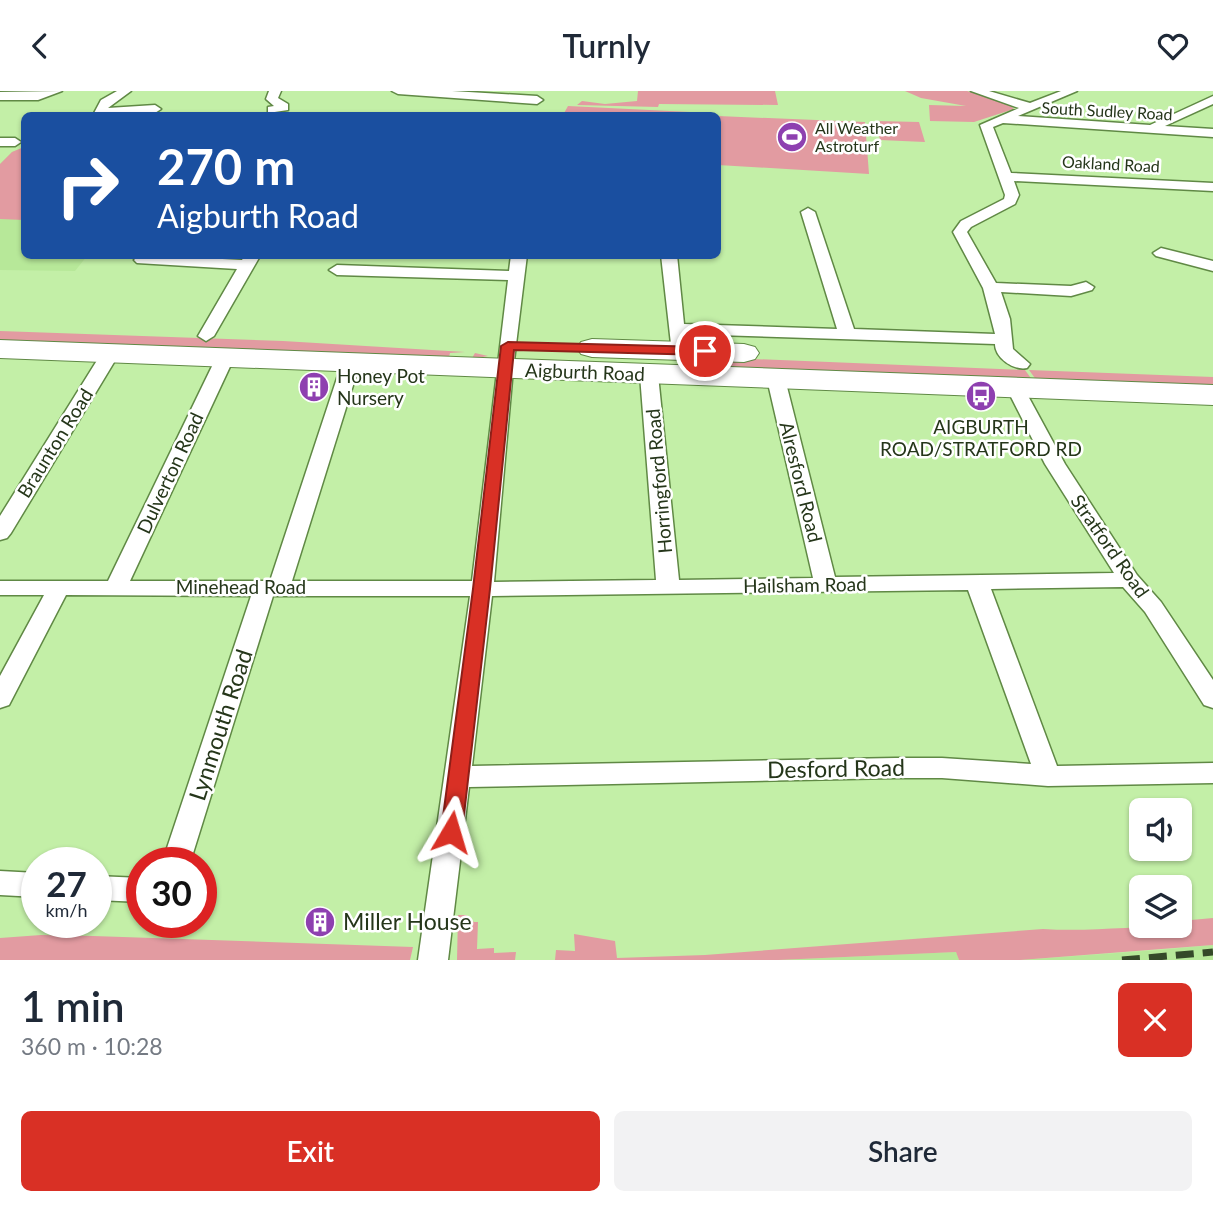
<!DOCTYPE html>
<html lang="en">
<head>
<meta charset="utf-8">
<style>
	:root { --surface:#fff; --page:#f2f2f3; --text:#1f2937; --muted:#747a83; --accent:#d93025 }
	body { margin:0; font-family:Lato,sans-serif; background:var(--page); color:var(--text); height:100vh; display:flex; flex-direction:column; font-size:26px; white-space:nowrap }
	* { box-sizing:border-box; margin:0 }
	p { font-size:23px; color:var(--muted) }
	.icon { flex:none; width:38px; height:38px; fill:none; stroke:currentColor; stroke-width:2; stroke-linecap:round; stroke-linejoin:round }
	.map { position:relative; height:869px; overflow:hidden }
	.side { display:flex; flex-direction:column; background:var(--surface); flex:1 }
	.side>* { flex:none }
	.guide { position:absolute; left:21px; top:21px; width:700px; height:147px; border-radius:10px; box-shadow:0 2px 5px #0004; background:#1a4fa0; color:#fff; overflow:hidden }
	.controls { position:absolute; left:1129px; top:707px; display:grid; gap:14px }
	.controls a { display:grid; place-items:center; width:63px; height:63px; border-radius:10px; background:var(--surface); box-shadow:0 2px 5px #0004; font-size:35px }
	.speed { position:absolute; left:21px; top:756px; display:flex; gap:14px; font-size:35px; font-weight:700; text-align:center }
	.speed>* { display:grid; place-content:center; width:91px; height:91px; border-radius:50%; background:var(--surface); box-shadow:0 2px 5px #0004; line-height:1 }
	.speed small { font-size:18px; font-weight:400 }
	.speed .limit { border:10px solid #d22; background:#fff; color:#111 }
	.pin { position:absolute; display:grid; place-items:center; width:60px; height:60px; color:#fff; margin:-30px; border:4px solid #fff; border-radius:50%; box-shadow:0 2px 7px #0007 }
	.me { position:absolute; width:77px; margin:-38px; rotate:7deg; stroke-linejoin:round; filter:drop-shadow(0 0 5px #0008) }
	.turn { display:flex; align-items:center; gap:24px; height:147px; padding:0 21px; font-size:32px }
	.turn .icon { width:91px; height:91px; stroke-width:2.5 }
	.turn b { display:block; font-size:49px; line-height:60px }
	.round { display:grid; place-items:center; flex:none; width:74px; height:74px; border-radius:10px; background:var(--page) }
	.overview { display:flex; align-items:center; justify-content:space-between; height:119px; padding:0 21px }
	h1 { font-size:42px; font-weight:600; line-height:52px }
	.primary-button { display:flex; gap:14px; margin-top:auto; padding:14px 21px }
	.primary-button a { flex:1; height:80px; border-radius:10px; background:var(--accent); color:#fff; font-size:28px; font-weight:600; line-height:80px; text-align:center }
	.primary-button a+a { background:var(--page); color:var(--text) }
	header { display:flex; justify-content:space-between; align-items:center; height:91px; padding:0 21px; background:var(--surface); font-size:32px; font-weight:600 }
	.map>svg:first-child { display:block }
	.built { fill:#b7e899 }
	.green { fill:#e29ba1 }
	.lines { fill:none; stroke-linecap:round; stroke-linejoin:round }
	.minor-casing { stroke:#608945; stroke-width:3 }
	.trunk-casing { stroke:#608945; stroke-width:2 }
	.minor { fill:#fff; fill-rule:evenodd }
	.trunk { fill:#fff; fill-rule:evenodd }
	.rail { stroke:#354929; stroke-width:7; stroke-dasharray:18 9; stroke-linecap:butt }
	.route { fill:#d93025; stroke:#8d1f18; stroke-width:2 }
	.labels { text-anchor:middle; stroke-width:5; stroke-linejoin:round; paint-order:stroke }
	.far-street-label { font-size:16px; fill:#25361a; stroke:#fff }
	.far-poi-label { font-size:16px; fill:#25361a; stroke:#fff; text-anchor:start }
	.street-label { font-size:19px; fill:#25361a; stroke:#fff }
	.poi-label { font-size:19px; fill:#25361a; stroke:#fff; text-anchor:start }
	.near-street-label { font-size:23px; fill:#25361a; stroke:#fff }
	.near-poi-label { font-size:23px; fill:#25361a; stroke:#fff; text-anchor:start }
</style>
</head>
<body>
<header><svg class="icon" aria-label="back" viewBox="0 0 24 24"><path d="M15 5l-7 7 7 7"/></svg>Turnly<svg class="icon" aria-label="heart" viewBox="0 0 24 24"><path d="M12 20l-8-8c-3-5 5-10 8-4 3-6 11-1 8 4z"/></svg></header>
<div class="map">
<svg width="1213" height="869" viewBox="0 0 1213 869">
	<rect width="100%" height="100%" fill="#c3efa7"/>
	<path class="built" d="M24 56V164L87 165 75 180 0 179V73L12 61Z
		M1213 854V869H1020L1159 859Z
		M956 861 959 869H778Z"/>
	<path class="green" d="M638 0H775L778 14 659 13 658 16 577 14 582 10 605 13 637 10Z
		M905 0H967L1010 14 1014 18 974 31 930 30 929 14 966 15 921 7Z
		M568 15 690 21V24H563Z
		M718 25 865 31 869 83 718 74Z
		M876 30 919 31 925 51 880 49Z
		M24 56V129L0 128V73L12 61Z
		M0 240 283 250 465 261 450 262 449 266 472 267 475 262 488 265 472 268 0 251Z
		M681 265 1025 279 1033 290 681 275Z
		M1029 279 1213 286V295L1037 290Z
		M458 824H466L474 831H478L477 858 494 857V862L516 861 515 869H457Z
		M1213 827V854L1020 869H959L956 861 778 869H555L556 859 575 860 574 843 615 850 617 867 705 864 1043 838C1089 841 1134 835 1180 835V830Z
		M41 844 93 845 413 856 410 869H0V847Z"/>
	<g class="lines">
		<g class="minor-casing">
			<path id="minor" d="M62 0 38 9H0V1Z
				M117 0H131L108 17 155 14 161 18 155 22 93 24 101 9Z
				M269 0H281L278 7 288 13V19L268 22V16L274 15 266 8Z
				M392 0H452L537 5 543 9 537 13 398 3Z
				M971 0H989L1030 12 1061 0H1077L1018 25 1150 34 1213 5V13L1165 35 1213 38V46L1003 32 993 36 1011 82 1213 92V100L1014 90 1019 104 1015 113 971 136 967 141 996 192 1071 195 1086 191 1094 196 1092 199 1071 205 1001 201 1010 228 1013 258 1030 273 1027 277C1014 280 995 267 995 253L685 243 683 253H671L661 164H677L684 233 837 238 801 121 808 117 815 121 854 238 995 243 983 197 953 141 961 130 1004 108 1005 104 980 34 1019 17Z
				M0 47H15L21 51 15 55H0Z
				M1161 157 1213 170V180L1156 165 1153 162Z
				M143 164 242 169 245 164 260 165 214 245 206 250 198 245 237 178 137 172 134 169 137 166Z
				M511 164H527L513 278 494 491 656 489 640 284 649 279 658 284 679 489 813 487 767 288 776 283 785 288 835 486 1114 482 1045 373 1006 296 1015 291 1021 292 1065 373 1137 484 1161 511 1213 589V617L1204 614 1145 521 1123 496 991 498 1057 675 1213 672V692L1048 695 942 687H895L469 696 448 869H418L470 505H273L190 772H162L251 505 66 504 9 614 0 617V585L44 504H0V490H108L216 267 225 262 234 267 130 490H270L342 272 351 267 360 272 292 490H472L508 189 337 184 329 179 337 174 509 180ZM968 499 1031 673 942 667H895L472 675 492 505Z
				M110 258 119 263 11 442 7 447 0 449V425L101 263Z
				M0 780 37 782V806L0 804Z
				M96 785 142 787V811L96 809Z"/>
		</g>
		<g class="trunk-casing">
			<path id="trunk" d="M592 248 744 253 755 256 759 262 755 268 744 271 592 266 581 263 577 257 581 251Z
				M0 249 1213 294V314L0 267Z"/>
		</g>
		<use href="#minor" class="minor"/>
		<use href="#trunk" class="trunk"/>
		<path class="rail" d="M1122 869 1213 861"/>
	</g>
	<path class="route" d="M508 251 705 256 712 260 705 264 514 259 490 498 462 741 459 747 451 749 444 747 441 741 473 498 501 255Z"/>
	<defs>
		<g id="stadium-disc" transform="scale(1.575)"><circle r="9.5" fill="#8e40b0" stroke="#fff"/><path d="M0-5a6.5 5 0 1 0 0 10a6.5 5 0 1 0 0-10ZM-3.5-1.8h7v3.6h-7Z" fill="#fff"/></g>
		<g id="building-disc" transform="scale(1.575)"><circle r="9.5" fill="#8e40b0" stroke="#fff"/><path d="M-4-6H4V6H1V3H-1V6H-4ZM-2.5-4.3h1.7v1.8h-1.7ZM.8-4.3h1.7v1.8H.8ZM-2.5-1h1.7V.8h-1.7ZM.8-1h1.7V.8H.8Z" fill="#fff"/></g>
		<g id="bus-disc" transform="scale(1.575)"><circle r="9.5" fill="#8e40b0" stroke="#fff"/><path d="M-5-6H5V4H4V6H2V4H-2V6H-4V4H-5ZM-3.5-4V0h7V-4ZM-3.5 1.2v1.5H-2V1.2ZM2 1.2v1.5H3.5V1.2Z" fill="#fff"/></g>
	</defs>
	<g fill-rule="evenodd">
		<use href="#stadium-disc" x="792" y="46"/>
		<use href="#building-disc" x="314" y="296"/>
		<use href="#bus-disc" x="981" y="305"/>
		<use href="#building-disc" x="320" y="831"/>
	</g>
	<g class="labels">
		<g class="far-street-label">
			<text transform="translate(1107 20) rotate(3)" y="6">South Sudley Road</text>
			<text transform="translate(1111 73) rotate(3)" y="6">Oakland Road</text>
		</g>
		<g class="far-poi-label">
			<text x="815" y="43">All Weather<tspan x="815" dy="18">Astroturf</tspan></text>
		</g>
		<g class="street-label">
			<text transform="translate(585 281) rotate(2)" y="7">Aigburth Road</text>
			<text transform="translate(55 352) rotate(-58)" y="7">Braunton Road</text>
			<text transform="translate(170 382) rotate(-65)" y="7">Dulverton Road</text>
			<text transform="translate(659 390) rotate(-95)" y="7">Horringford Road</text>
			<text transform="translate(801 391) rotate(76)" y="7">Alresford Road</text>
			<text transform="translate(1110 455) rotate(55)" y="7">Stratford Road</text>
			<text transform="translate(805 494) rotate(-1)" y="7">Hailsham Road</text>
			<text x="241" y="503">Minehead Road</text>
		</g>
		<g class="poi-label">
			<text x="337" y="292">Honey Pot<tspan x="337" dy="22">Nursery</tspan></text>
			<text x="981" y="343" text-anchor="middle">AIGBURTH<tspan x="981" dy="22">ROAD/STRATFORD RD</tspan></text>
		</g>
		<g class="near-street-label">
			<text transform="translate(221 634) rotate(-72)" y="8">Lynmouth Road</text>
			<text transform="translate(836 678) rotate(-1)" y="8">Desford Road</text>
		</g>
		<g class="near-poi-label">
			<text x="343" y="839">Miller House</text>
		</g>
	</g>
</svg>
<div class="controls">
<a><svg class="icon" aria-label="sound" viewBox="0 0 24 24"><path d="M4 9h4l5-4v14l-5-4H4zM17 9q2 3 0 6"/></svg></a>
<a><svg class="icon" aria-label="layers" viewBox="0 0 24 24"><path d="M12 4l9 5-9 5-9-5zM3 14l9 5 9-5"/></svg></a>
</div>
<div class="speed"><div>27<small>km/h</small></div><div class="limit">30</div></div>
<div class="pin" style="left:705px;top:260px;background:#d93025"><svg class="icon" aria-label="arrive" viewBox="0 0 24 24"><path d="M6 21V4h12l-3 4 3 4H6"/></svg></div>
<svg class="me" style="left:451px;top:741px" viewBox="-20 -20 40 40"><path d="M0-17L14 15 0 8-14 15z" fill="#d93025" stroke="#fff" stroke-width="4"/></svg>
<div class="guide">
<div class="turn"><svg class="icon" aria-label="right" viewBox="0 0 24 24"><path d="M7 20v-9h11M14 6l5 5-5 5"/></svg><div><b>270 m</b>Aigburth Road</div></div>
</div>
</div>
<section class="side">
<div class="overview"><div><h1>1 min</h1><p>360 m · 10:28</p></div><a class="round" style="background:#d93025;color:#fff"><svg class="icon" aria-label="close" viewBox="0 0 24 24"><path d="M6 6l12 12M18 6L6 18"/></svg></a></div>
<div class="primary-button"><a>Exit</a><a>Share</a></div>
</section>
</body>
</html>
